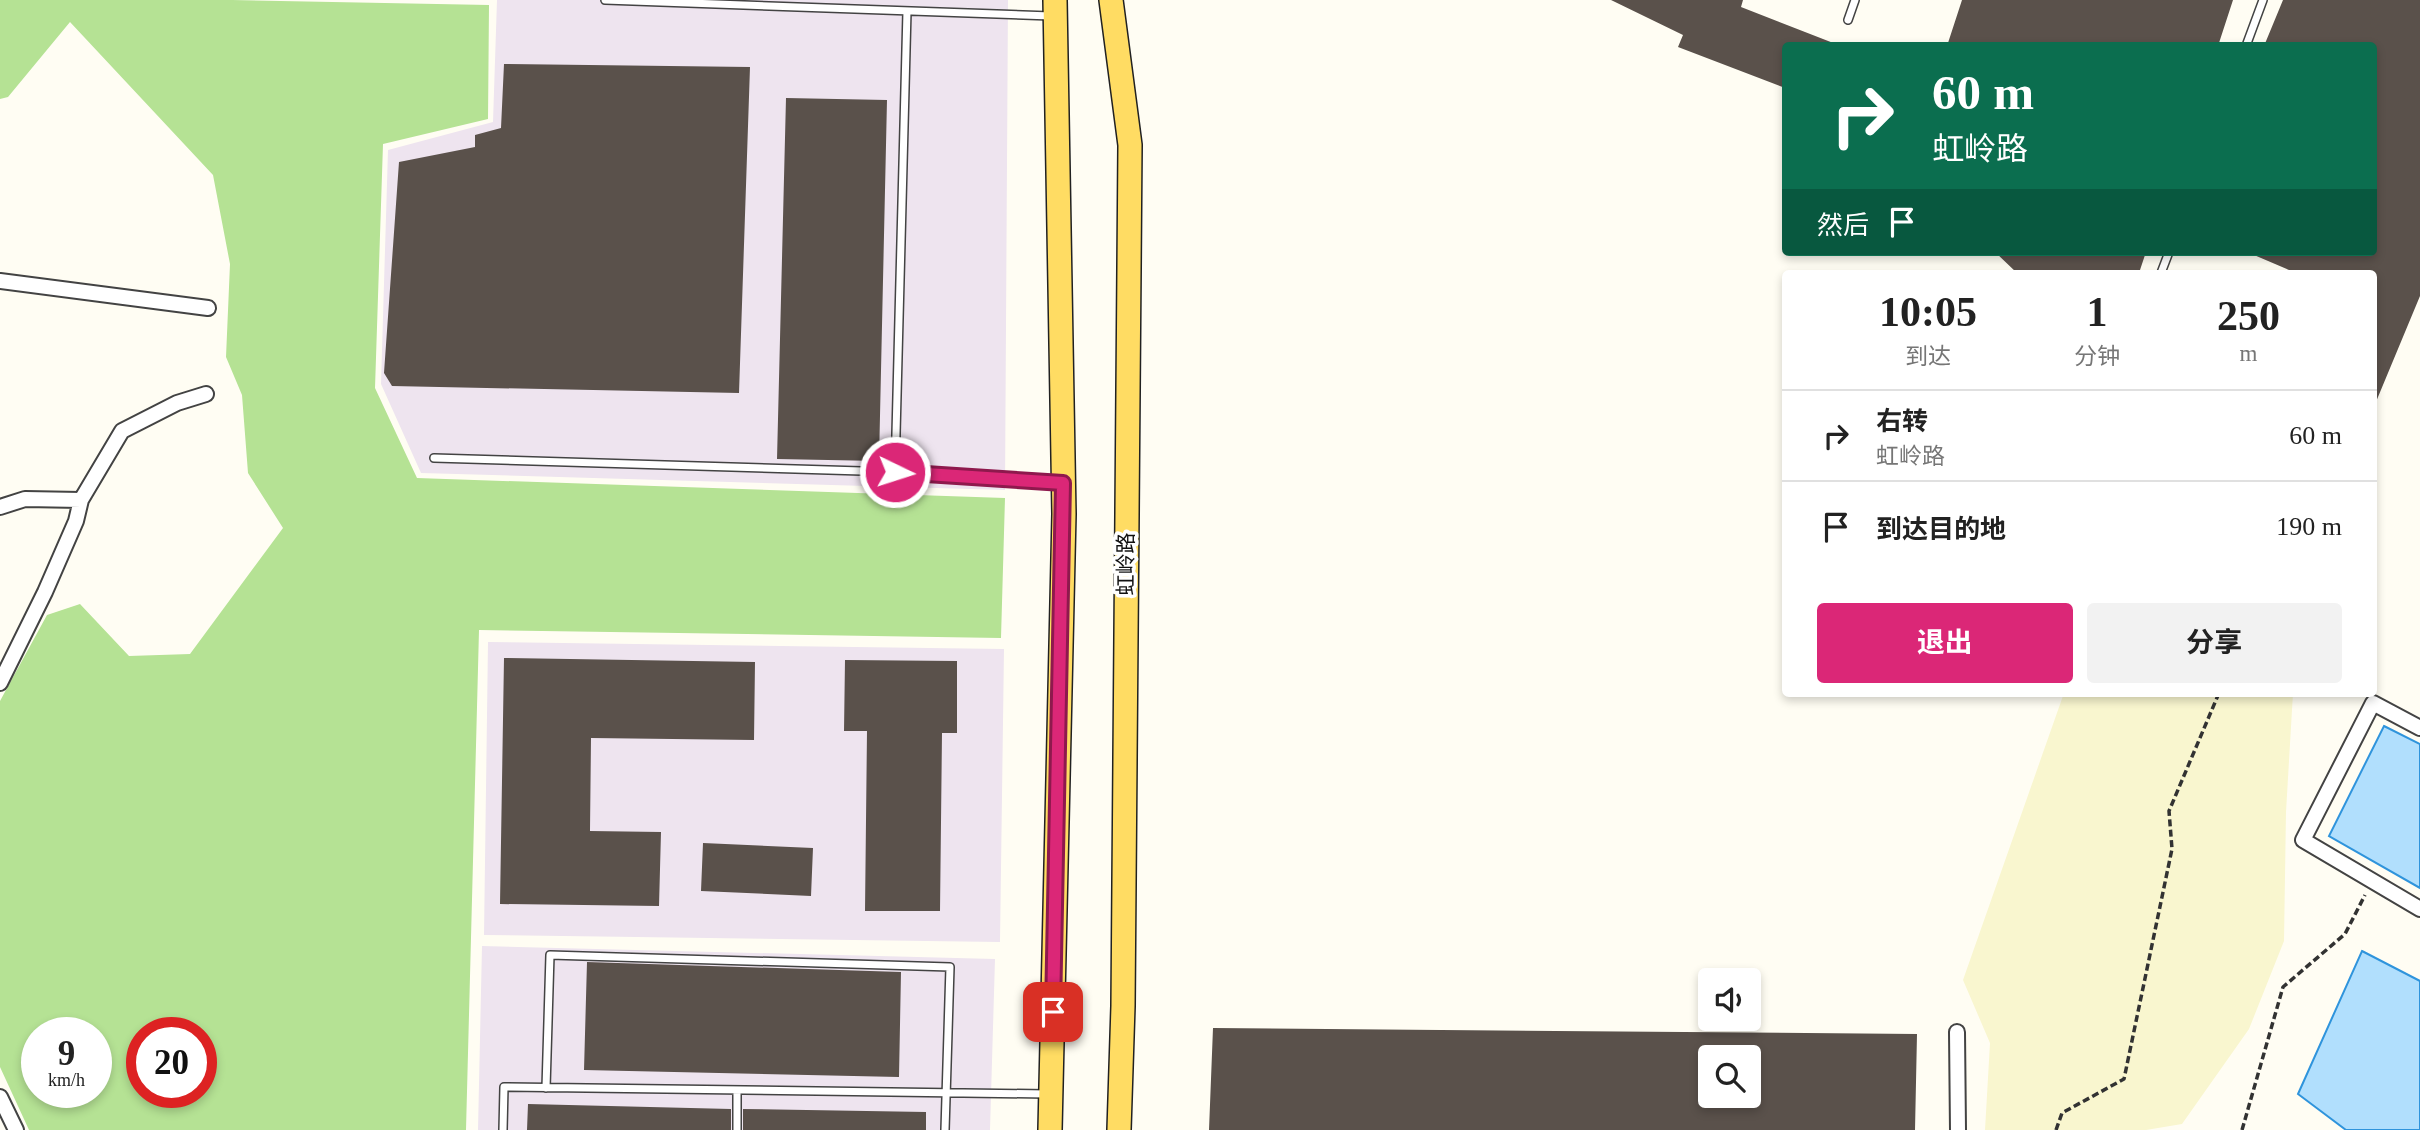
<!DOCTYPE html>
<html lang="zh">
<head>
<meta charset="utf-8">
<style>
	:root { --surface:#fff; --page:#f2f2f2; --text:#222; --muted:#767676; --line:#e0e0e0; --accent:#db2777 }
	body { margin:0; font-family:"Times New Roman","Noto Sans SC",serif; background:var(--page); color:var(--text); height:100vh; display:flex; flex-direction:column; font-size:26px; white-space:nowrap }
	* { box-sizing:border-box; margin:0 }
	p { font-size:23px; color:var(--muted) }
	.icon { flex:none; width:38px; height:38px; fill:none; stroke:currentColor; stroke-width:2; stroke-linecap:round; stroke-linejoin:round }
	.map { position:relative; flex:1; overflow:hidden }
	.details { position:absolute; left:1782px; top:270px; width:595px; height:427px; display:flex; flex-direction:column; background:var(--surface); border-radius:7px; box-shadow:0 4px 10px #0003 }
	.details>* { flex:none }
	.guide { position:absolute; left:1782px; top:42px; width:595px; height:214px; border-radius:7px; box-shadow:0 4px 10px #0003; background:#0b6e4f; color:#fff; overflow:hidden }
	.fabs { position:absolute; left:1698px; top:968px; display:grid; gap:14px }
	.fabs a { display:grid; place-items:center; width:63px; height:63px; border-radius:7px; background:var(--surface); box-shadow:0 4px 10px #0003; font-size:35px }
	.speed { position:absolute; left:21px; top:1017px; display:flex; gap:14px; font-size:35px; font-weight:700; text-align:center }
	.speed>* { display:grid; place-content:center; width:91px; height:91px; border-radius:50%; background:var(--surface); box-shadow:0 4px 10px #0003; line-height:1 }
	.speed small { font-size:18px; font-weight:400 }
	.speed .limit { border:10px solid #d22; background:#fff; color:#111 }
	.pin { position:absolute; display:grid; place-items:center; width:60px; height:60px; color:#fff; margin:-30px; border-radius:14px; box-shadow:0 4px 10px #0006 }
	.me { position:absolute; width:77px; margin:-38px; rotate:94deg; stroke-linejoin:round; filter:drop-shadow(0 0 5px #0008) }
	.turn { display:flex; align-items:center; gap:24px; height:147px; padding:0 35px; font-size:32px }
	.turn .icon { width:91px; height:91px; stroke-width:2.5 }
	.turn b { display:block; font-size:49px; line-height:60px }
	.then { display:flex; align-items:center; height:66px; padding:0 35px; background:#0003; gap:14px; font-size:26px }
	.eta { display:flex; justify-content:space-evenly; align-items:center; height:119px; text-align:center }
	.eta b { font-size:42px; font-weight:700; line-height:49px }
	.cta { display:flex; gap:14px; margin-top:auto; padding:14px 35px }
	.cta a { flex:1; height:80px; border-radius:7px; background:var(--accent); color:#fff; font-size:28px; font-weight:700; line-height:80px; text-align:center }
	.cta a+a { background:var(--page); color:var(--text) }
	ul { padding:0; list-style:none }
	li { display:flex; align-items:center; gap:21px; height:91px; padding:0 35px; border-top:2px solid var(--line) }
	li div { flex:1 }
	li b { display:block; font-size:26px }
	li em { font-style:normal }
	.map>svg:first-child { display:block }
	.industrial { fill:#eee4ef }
	.farmland { fill:#f9f6cf }
	.forest { fill:#b5e294; fill-rule:evenodd }
	.water { fill:#b1dffd; stroke:#2f94dc; stroke-width:2 }
	.building { fill:#5a514b; fill-rule:evenodd }
	.lines { fill:none; stroke-linecap:round; stroke-linejoin:round }
	.lane-casing { stroke:#434343; stroke-width:10 }
	.street-casing { stroke:#434343; stroke-width:18 }
	.primary-casing { stroke:#212121; stroke-width:26 }
	.path { stroke:#323232; stroke-width:3.5; stroke-dasharray:7 3.5; stroke-linecap:butt }
	.lane { stroke:#fff; stroke-width:7 }
	.street { stroke:#fff; stroke-width:14 }
	.primary { stroke:#ffdc63; stroke-width:23 }
	.route-casing { stroke:#8e194d; stroke-width:18 }
	.route { stroke:#db2777; stroke-width:12 }
	.labels { text-anchor:middle; stroke-width:7; stroke-linejoin:round; paint-order:stroke }
	.street-label { font-size:21px; fill:#101010; stroke:#fff }
</style>
</head>
<body>
<div class="map">
<svg width="2420" height="1130" viewBox="0 0 2420 1130">
	<rect width="100%" height="100%" fill="#fffdf3"/>
	<path class="industrial" d="M497 0H1008L1005 490 421 473 381 384 388 150 493 122Z
		M488 642 1004 649 1000 942 484 935Z
		M482 946 995 959 990 1130H478Z"/>
	<path class="farmland" d="M2064 693H2293L2286 812 2284 941 2249 1029 2182 1124 2146 1130H1985L1990 1043 1963 980Z"/>
	<path class="forest" d="M0 0H232L489 5 488 119 383 144 375 388 417 478 1005 498 1001 638 479 630 466 1130H29L0 1067V701L47 615 80 604 129 656 190 654 283 528 248 473 242 395 226 357 230 264 213 175 70 22 8 97 0 99ZM37 1032H96V1092H37ZM142 1032H201V1092H142Z"/>
	<path class="water" d="M2384 726 2420 744V888L2329 836Z
		M2362 951 2420 981V1130H2346L2298 1094Z"/>
	<path class="building" d="M1611 0H1743L1741 7 1841 46H1785V88L1678 47 1683 35Z
		M1962 0H2233L2218 46H1947Z
		M2283 0H2420V296L2373 409V273H2296L2247 252H2373V46H2264Z
		M504 64 750 67 739 393 392 386 384 373 399 162 475 147V135L501 128Z
		M786 98 887 100 879 461 777 459Z
		M1995 252H2146L2139 273H2017Z
		M504 658 755 662 754 740 591 738 590 831 661 832 659 906 500 904Z
		M845 660 957 661V733H942L940 911H865L867 731H844Z
		M703 843 813 848 811 896 701 891Z
		M587 962 901 972 899 1077 584 1070Z
		M1213 1028 1917 1034 1915 1130H1209ZM1710 1057H1748V1096H1710Z
		M528 1104 731 1109V1130H527Z
		M743 1109 926 1112V1130H743Z"/>
	<g class="lines">
		<g class="lane-casing">
			<path id="lane" d="M605 0 1051 16
				M1848 20 1855 0
				M2246 46 2263 0
				M2161 273 2169 252
				M434 458 895 472 907 11
				M895 472 1058 483
				M546 1088 550 955 950 967 945 1130
				M503 1130 504 1087 1047 1094
				M737 1130V1090"/>
		</g>
		<g class="street-casing">
			<path id="street" d="M0 281 208 308
				M0 507 25 499 81 500
				M0 683 45 592 76 521 81 500 122 431 177 403 206 394
				M2420 728 2373 703 2303 840 2420 909
				M1957 1032 1958 1130
				M0 1097 16 1130"/>
		</g>
		<g class="primary-casing">
			<path id="primary" d="M1111 0 1130 145 1123 1006 1119 1130
				M1050 1130 1064 514 1055 0"/>
		</g>
		<path class="path" d="M2056 1130 2062 1113 2124 1079 2172 849 2169 811 2219 693
			M2242 1130 2283 987 2345 934 2365 895"/>
		<use href="#lane" class="lane"/>
		<use href="#street" class="street"/>
		<use href="#primary" class="primary"/>
	</g>
	<g class="lines">
		<g class="route-casing">
			<path id="route" d="M895 472 1063 483 1053 1012"/>
		</g>
		<use href="#route" class="route"/>
	</g>
	<g class="labels">
		<g class="street-label">
			<text transform="translate(1126 564) rotate(-90)" y="7">虹岭路</text>
		</g>
	</g>
</svg>
<div class="fabs">
<a><svg class="icon" aria-label="sound" viewBox="0 0 24 24"><path d="M4 9h4l5-4v14l-5-4H4zM17 9q2 3 0 6"/></svg></a>
<a><svg class="icon" aria-label="search" viewBox="0 0 24 24"><circle cx="10" cy="10" r="6"/><path d="M15 15l6 6"/></svg></a>
</div>
<div class="speed"><div>9<small>km/h</small></div><div class="limit">20</div></div>
<div class="pin" style="left:1053px;top:1012px;background:#d93025"><svg class="icon" aria-label="arrive" viewBox="0 0 24 24"><path d="M6 21V4h12l-3 4 3 4H6"/></svg></div>
<svg class="me" style="left:895px;top:472px" viewBox="-20 -20 40 40"><circle r="17" fill="#db2777" stroke="#fff" stroke-width="3"/><path d="M0-11L8 9 0 5-8 9z" fill="#fff"/></svg>
<div class="guide">
<div class="turn"><svg class="icon" aria-label="right" viewBox="0 0 24 24"><path d="M7 20v-9h11M14 6l5 5-5 5"/></svg><div><b>60 m</b>虹岭路</div></div>
<div class="then">然后<svg class="icon" aria-label="arrive" viewBox="0 0 24 24"><path d="M6 21V4h12l-3 4 3 4H6"/></svg></div>
</div>
<section class="details">
<div class="eta">
<div><b>10:05</b><p>到达</p></div>
<div><b>1</b><p>分钟</p></div>
<div><b>250</b><p>m</p></div>
</div>
<ul>
<li><svg class="icon" aria-label="right" viewBox="0 0 24 24"><path d="M7 20v-9h11M14 6l5 5-5 5"/></svg><div><b>右转</b><p>虹岭路</p></div><em>60 m</em></li>
<li><svg class="icon" aria-label="arrive" viewBox="0 0 24 24"><path d="M6 21V4h12l-3 4 3 4H6"/></svg><div><b>到达目的地</b></div><em>190 m</em></li>
</ul>
<div class="cta"><a>退出</a><a>分享</a></div>
</section>
</div>
</body>
</html>
